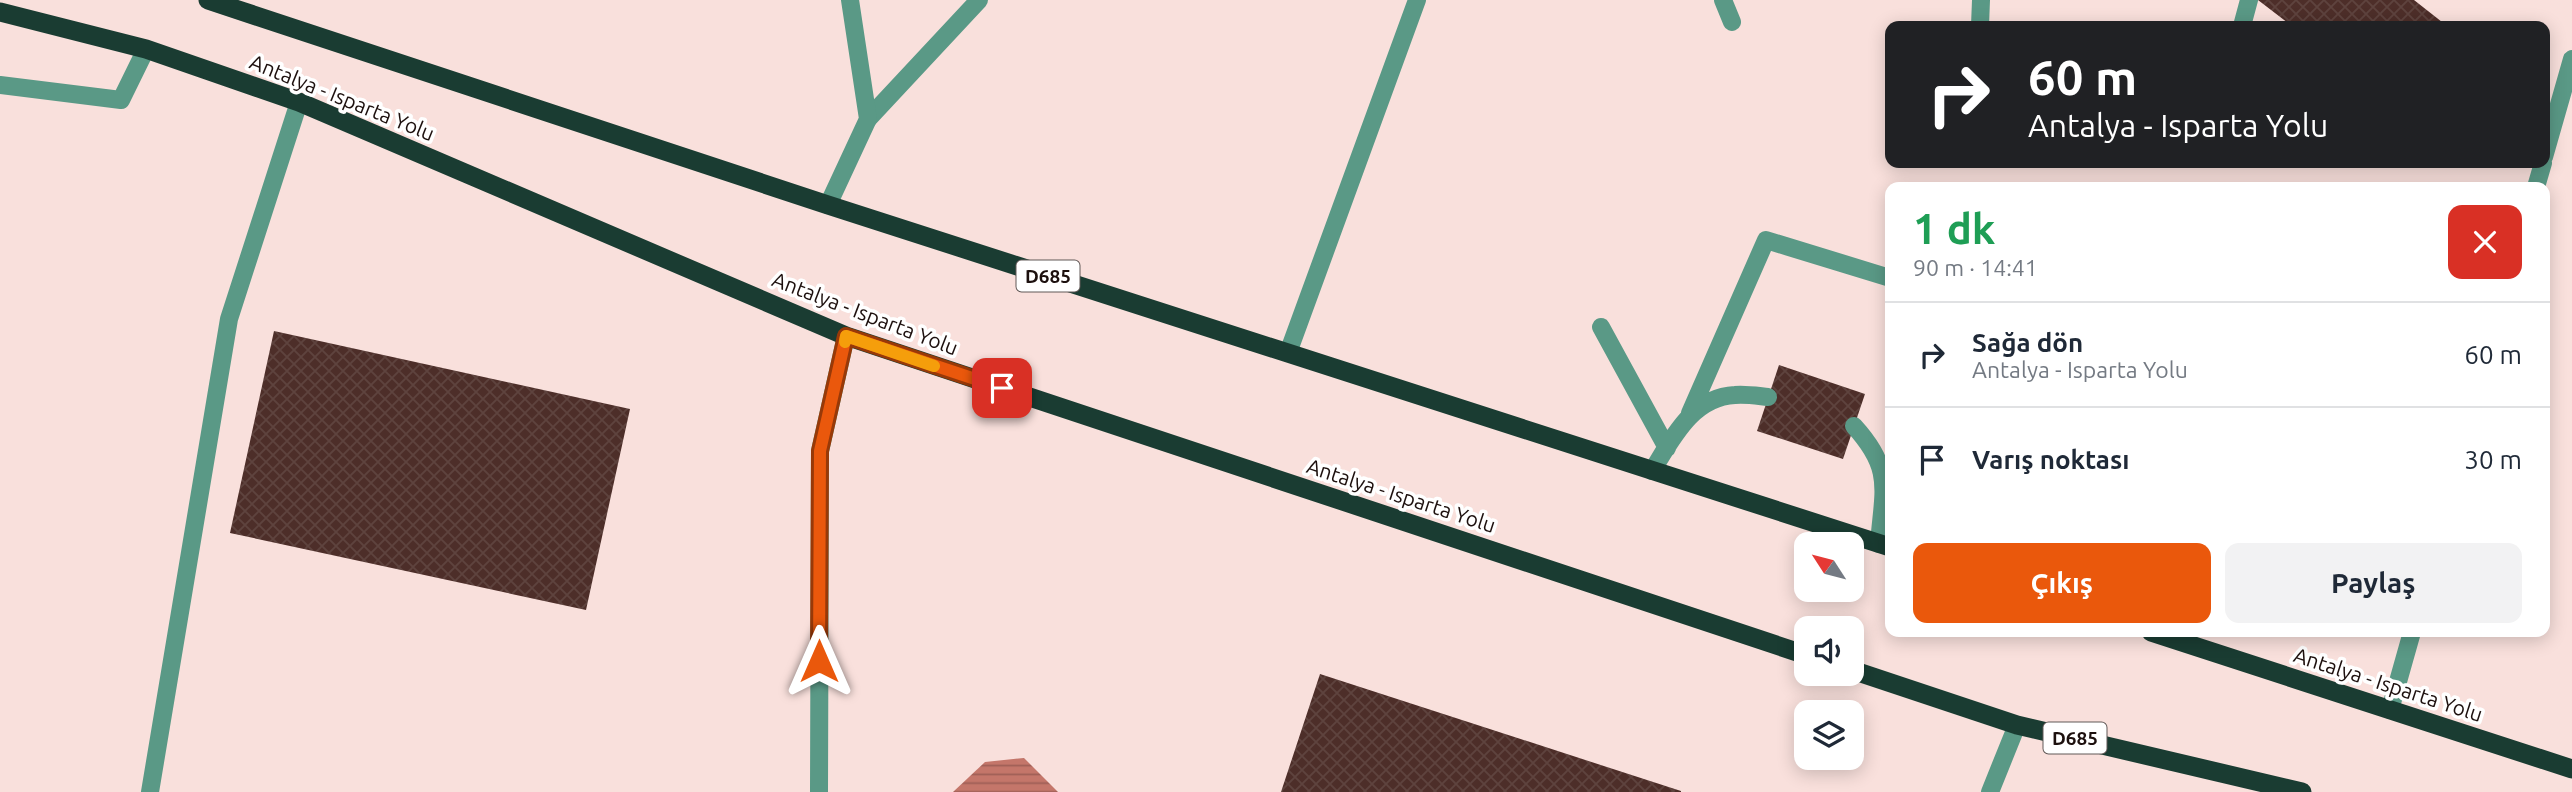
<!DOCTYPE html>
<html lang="tr">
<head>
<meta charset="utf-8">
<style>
	:root { --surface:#fff; --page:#f2f2f3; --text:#1f2937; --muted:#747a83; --line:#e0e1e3; --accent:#ea580c }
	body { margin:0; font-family:Ubuntu,sans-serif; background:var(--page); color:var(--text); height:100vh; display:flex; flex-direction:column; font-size:26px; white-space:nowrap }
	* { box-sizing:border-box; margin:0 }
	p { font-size:23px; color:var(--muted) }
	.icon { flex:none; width:38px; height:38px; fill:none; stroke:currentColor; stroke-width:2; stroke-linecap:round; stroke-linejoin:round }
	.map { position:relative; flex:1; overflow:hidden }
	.side { position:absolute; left:1885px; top:182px; width:665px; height:455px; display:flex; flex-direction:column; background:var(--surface); border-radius:14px; box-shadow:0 4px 18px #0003 }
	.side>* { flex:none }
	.hud { position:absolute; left:1885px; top:21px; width:665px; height:147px; border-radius:14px; box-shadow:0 4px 18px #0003; background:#202124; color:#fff; overflow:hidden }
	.needle { width:46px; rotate:306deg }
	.buttons { position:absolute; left:1794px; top:532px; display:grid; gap:14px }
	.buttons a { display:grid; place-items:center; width:70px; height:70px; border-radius:14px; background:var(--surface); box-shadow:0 4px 18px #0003; font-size:35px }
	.pin { position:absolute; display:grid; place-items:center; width:60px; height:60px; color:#fff; margin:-30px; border-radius:14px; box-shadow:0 4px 10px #0006 }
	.me { position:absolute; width:77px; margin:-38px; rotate:0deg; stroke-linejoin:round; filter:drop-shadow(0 0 5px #0008) }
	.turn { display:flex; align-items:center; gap:24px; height:147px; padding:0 28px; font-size:32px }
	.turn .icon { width:91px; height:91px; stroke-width:2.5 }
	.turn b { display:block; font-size:49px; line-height:60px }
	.round { display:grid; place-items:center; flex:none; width:74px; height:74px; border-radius:14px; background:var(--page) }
	.overview { display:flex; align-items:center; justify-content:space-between; height:119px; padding:0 28px }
	h1 { font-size:42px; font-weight:600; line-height:52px; color:#1e9e55 }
	.cta { display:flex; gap:14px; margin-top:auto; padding:14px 28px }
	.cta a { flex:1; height:80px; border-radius:14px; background:var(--accent); color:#fff; font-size:28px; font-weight:600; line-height:80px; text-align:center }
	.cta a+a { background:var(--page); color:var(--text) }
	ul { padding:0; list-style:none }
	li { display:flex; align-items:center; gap:21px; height:105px; padding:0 28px; border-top:2px solid var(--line) }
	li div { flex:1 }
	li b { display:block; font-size:26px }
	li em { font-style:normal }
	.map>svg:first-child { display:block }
	.water { fill:url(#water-rules) }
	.building { fill:url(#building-cross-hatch) }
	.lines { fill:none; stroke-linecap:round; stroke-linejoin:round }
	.service { stroke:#5a9986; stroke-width:18 }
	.minor { stroke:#5a9986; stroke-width:18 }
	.trunk { stroke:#1a3c32; stroke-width:19 }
	.route-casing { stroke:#983908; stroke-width:18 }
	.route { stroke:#ea580c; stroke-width:12 }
	.slow { stroke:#f59e0b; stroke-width:12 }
	.labels { text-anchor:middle; stroke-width:7; stroke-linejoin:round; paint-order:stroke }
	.shield { fill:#fff; stroke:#615856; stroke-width:2 }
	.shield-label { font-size:19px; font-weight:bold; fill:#1d100e }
	.street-label { font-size:21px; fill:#1d100e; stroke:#fff }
</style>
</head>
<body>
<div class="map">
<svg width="2572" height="792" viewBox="0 0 2572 792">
	<defs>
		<pattern id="water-rules" width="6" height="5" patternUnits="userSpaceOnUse" patternTransform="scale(1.75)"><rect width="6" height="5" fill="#c4766a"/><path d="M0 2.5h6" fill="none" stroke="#9f5f56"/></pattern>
		<pattern id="building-cross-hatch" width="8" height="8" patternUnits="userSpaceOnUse" patternTransform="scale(1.75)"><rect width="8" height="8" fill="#4d2e29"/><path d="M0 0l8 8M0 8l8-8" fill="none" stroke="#5e433e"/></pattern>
	</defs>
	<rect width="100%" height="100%" fill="#f9e0dc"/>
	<path class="water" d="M1024 758 1058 792H953L985 762Z"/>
	<path class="building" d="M2258 0H2414L2442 22 2439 26H2292Z
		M274 331 630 409 586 610 230 533Z
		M1779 365 1865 394 1843 459 1757 431Z
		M1320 674 1681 791V792H1281Z"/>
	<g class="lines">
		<path class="service" d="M1723 0 1732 22
			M1980 26 1981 0
			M2242 26 2249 0
			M868 119 979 0
			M1601 327 1667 448
			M1690 413 1766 240 1890 278
			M1854 426C1894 470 1883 490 1879 544
			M1652 471C1672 439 1692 397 1735 395 1746 394 1758 396 1768 397
			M150 792 229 319 299 102
			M1990 792 2017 725"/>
		<path class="minor" d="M0 85 121 100 146 49
			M2544 157 2572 59
			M2536 187 2543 163
			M828 205 868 119 850 0
			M1288 353 1417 0
			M2390 710 2412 632
			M819 792 820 451 846 336"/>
		<path class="trunk" d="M208 0 828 205 1890 547
			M0 12 146 49 299 102 846 336 1806 655
			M2151 632 2572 769
			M1852 670 2017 725 2302 792"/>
	</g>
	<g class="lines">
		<g class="route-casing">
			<path id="route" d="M819 661 820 451 846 336 1002 388"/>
		</g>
		<use href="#route" class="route"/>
		<path class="slow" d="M845 342 846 336 934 366"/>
	</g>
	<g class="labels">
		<g class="shield">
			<rect x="1016.5" y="260.5" width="63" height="31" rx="5"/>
			<rect x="2043.5" y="722.5" width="63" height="31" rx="5"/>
		</g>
		<g class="shield-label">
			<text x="1048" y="283">D685</text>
			<text x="2075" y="745">D685</text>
		</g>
		<g class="street-label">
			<text transform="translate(342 98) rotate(22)" y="7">Antalya - Isparta Yolu</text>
			<text transform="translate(865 314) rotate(21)" y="7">Antalya - Isparta Yolu</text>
			<text transform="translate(1401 496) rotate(18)" y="7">Antalya - Isparta Yolu</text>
			<text transform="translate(2388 685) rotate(18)" y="7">Antalya - Isparta Yolu</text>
		</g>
	</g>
</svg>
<div class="buttons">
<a><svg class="needle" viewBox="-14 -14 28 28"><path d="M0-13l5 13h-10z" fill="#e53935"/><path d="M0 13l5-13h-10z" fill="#747a83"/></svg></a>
<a><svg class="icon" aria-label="sound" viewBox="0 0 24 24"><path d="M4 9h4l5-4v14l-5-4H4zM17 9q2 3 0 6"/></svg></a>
<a><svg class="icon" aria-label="layers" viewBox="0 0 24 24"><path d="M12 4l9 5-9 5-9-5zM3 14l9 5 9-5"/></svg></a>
</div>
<div class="pin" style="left:1002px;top:388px;background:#d93025"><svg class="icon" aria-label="arrive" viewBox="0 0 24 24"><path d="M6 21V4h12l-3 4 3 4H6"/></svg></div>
<svg class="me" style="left:819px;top:661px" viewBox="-20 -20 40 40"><path d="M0-17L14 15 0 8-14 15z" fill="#ea580c" stroke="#fff" stroke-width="4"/></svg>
<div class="hud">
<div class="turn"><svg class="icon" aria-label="right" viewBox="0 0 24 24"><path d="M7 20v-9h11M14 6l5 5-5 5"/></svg><div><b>60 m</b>Antalya - Isparta Yolu</div></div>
</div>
<section class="side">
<div class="overview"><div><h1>1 dk</h1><p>90 m · 14:41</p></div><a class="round" style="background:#d93025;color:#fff"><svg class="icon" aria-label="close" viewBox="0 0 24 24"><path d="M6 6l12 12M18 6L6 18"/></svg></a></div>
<ul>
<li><svg class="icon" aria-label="right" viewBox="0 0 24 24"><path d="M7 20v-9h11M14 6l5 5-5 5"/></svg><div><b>Sağa dön</b><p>Antalya - Isparta Yolu</p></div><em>60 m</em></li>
<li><svg class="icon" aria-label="arrive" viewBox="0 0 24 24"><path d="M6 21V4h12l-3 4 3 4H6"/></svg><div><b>Varış noktası</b></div><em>30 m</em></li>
</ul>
<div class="cta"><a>Çıkış</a><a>Paylaş</a></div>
</section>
</div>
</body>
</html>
